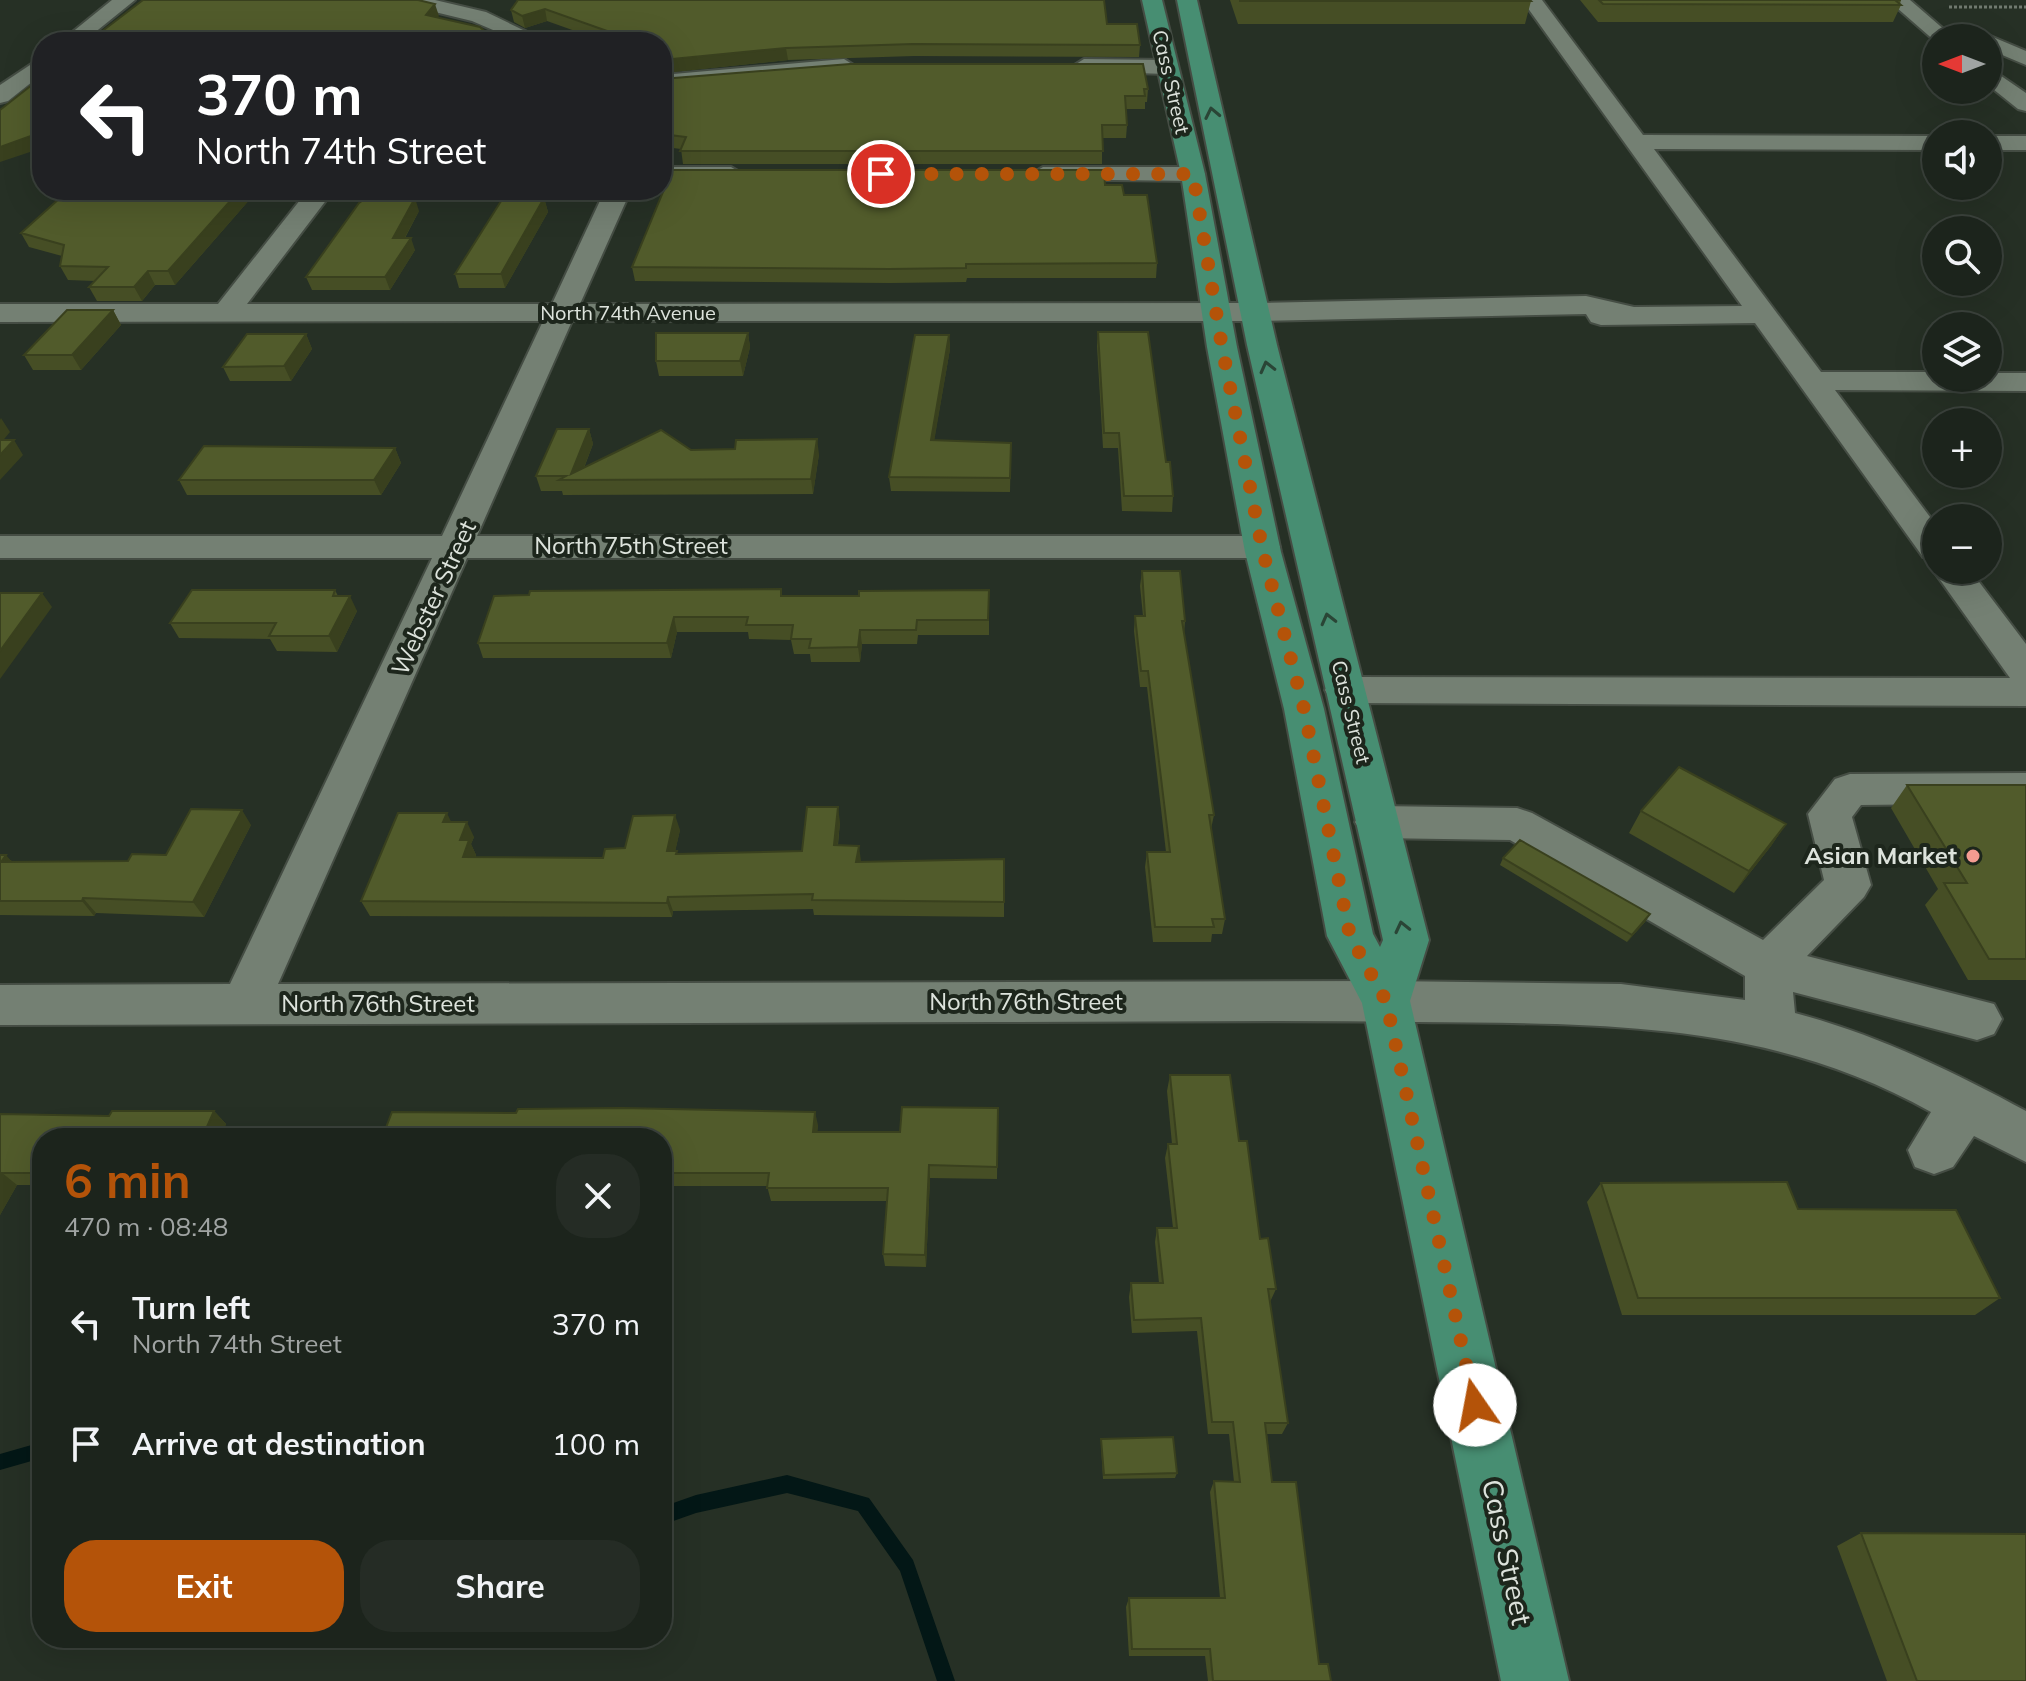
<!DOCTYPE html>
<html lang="en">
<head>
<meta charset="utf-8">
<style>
	:root { --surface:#1c241c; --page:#252c25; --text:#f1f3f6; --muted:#a0a4a3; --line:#3a413b; --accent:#b45309 }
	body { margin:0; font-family:Mulish,sans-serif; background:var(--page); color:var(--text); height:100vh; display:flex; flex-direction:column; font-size:30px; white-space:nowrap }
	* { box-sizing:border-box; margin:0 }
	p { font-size:26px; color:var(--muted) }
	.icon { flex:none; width:44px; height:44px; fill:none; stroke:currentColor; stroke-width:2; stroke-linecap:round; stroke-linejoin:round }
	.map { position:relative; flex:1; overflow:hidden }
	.panel { position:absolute; left:32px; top:1128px; width:640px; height:520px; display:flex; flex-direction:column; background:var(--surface); border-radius:32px; box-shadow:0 8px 32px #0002,0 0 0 2px var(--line) }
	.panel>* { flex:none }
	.top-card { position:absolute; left:32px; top:32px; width:640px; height:168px; border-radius:32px; box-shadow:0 8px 32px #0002,0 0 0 2px var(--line); background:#202124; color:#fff; overflow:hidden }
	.needle { width:52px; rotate:270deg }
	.fabs { position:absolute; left:1922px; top:24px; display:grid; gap:16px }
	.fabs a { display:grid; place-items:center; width:80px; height:80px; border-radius:50%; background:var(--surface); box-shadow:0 8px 32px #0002,0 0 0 2px var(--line); font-size:40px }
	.pin { position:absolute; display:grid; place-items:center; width:68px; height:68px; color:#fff; margin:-34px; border:4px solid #fff; border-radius:50%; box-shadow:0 2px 8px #0007 }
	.me { position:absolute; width:88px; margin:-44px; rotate:348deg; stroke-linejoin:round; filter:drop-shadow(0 0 6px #0008) }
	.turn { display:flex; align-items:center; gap:28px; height:168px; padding:0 32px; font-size:36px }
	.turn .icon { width:104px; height:104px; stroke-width:2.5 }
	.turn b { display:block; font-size:56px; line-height:68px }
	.round { display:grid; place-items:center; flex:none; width:84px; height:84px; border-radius:32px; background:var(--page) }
	.overview { display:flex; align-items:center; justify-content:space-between; height:136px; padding:0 32px }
	h1 { font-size:48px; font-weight:700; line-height:60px; color:var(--accent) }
	.primary-button { display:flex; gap:16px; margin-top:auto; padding:16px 32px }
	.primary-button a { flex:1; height:92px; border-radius:32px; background:var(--accent); color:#fff; font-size:32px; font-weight:700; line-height:92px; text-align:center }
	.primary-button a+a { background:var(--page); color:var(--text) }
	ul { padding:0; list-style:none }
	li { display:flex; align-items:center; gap:24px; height:120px; padding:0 32px }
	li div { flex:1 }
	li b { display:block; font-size:30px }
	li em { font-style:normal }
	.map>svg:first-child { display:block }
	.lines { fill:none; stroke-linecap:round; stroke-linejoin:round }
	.stream { fill:#031716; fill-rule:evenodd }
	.minor-casing { stroke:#454d44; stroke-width:4 }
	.major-casing { stroke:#454d44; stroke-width:4 }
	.path { stroke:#70796f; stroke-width:3; stroke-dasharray:3 2; stroke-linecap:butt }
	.minor { fill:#748073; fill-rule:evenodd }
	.major { fill:#478e72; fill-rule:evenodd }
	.wall { fill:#464e25 }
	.shaded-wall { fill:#39401e }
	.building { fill:#515b2b; stroke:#39401e; stroke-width:2 }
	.oneway { stroke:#2a4536 }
	.route { stroke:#b45309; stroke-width:14; stroke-dasharray:0 25.2 }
	.poi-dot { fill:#f59c91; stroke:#1d261c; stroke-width:3 }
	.labels { text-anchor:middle; stroke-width:8; stroke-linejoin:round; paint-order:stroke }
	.far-street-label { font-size:20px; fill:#dde3dc; stroke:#1d261c }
	.street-label { font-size:24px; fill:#dde3dc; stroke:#1d261c }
	.poi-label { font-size:24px; font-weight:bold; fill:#dde3dc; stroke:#1d261c; text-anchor:end }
	.near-street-label { font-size:28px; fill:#dde3dc; stroke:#1d261c }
</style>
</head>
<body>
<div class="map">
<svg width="2026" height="1681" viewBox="0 0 2026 1681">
	<rect width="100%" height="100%" fill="#263025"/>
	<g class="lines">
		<path class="stream" d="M42 1442V1458L0 1470V1454Z
			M787 1475 869 1498 913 1560 955 1681H937L900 1571 858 1511 787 1493 696 1513 662 1525V1507L696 1495Z"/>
		<g class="minor-casing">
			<path id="minor" d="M112 0H135L83 42H60Z
				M399 0H435L486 12 548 42H521L472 21 402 4Z
				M1522 0H1542L1643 135 1936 136V150L1654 149 1821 372H1936V378H1988V373H2026V391L1835 390 1936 525V560L1923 557 1755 323 1601 325 1591 322 1586 314 1256 321H572L477 536H1262L1275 539 1280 547 1275 555 1262 558H467L278 984 1386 981 1621 984 1745 1000V976L1510 840 1377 838 1362 833 1355 822 1362 811 1377 806 1517 808 1532 813 1763 940 1824 880 1808 814 1835 779 1850 774 2026 773V803L1861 805 1852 817 1871 885 1864 897 1807 956 1994 1004 2002 1019 1994 1034 1977 1040 1793 992 1795 1013C1878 1035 1952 1071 2026 1111V1162L1974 1136 1953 1167 1934 1174 1915 1167 1908 1150 1931 1112C1768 1020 1599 1024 1418 1022 1278 1020 1138 1022 997 1022 665 1023 332 1024 0 1025V985L230 984 432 558H0V536H442L543 321 0 322V304H218L308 190H334L247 304H552L605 190H631L580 304 1256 303 1586 296 1634 307 1742 306Z
				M1888 0H1910L1954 38H1936V42Z
				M1988 35 2026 51V65L1988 49V38H1980Z
				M42 57V74L8 101 0 103V85Z
				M844 59 855 66 852 71 662 89V75Z
				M1084 59 1166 60 1177 67 1166 74 1076 71 1073 66Z
				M1988 67 2026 93V111L2018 109 1988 85Z
				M1988 136H2026V150H1988Z
				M662 167H731L743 174 731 181H662Z
				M1043 167H1193L1205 174 1193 181 1034 179 1031 174Z
				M1936 565V570H1970L2026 644V706L1345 703 1331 700 1325 690 1331 680 1345 677 2010 678 1933 570Z"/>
		</g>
		<g class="major-casing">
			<path id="major" d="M1142 0H1162L1205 174 1237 347 1281 552 1324 709 1373 934 1380 947 1383 940 1247 345 1177 0H1197L1277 345 1429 940 1410 1001 1569 1681H1501L1362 1003 1327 936 1284 709 1245 552 1207 347 1181 174Z"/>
		</g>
		<path class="path" d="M1949 7H2026"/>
		<use href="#minor" class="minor"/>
		<use href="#major" class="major"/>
	</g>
	<path class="wall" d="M518 0 1107 24 1140 45 1139 57 914 56 788 60 662 73V42H606L547 21 525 28 514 22 511 10Z
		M1230 0H1530L1531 1 1525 24H1238Z
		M1580 0H1901L1900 4 1901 5 1893 22H1598Z
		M1148 89 1147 102H1145V109H1126L1127 125 1126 138H1102V164H683L681 149 673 148 670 135Z
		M1105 185 1124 195 1157 263 1156 278H967L966 282 890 283 635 281 632 267Z
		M85 190H258L175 285H155L142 301H97L89 287 95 281 68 280 60 266 62 256 29 247 21 233 77 198Z
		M544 198 548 212 505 288H459L455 274Z
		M419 211 405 238 415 250 390 290H312L306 277Z
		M113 310 121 325 81 370H33L24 355Z
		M1098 332 1166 462 1173 496 1172 512 1122 511 1118 448H1103L1097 346Z
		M748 333 750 347 743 376H659L656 361Z
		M306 334 312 349 291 381H230L223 367Z
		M949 335 950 349 934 440 1011 443 1010 492 891 491 889 477Z
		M589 429 593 444 584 468 691 450 819 454 813 494 563 495 562 491H541L536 476Z
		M395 448 401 463 381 495H187L179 480Z
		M1142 571 1185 621 1184 634 1214 815 1211 829 1225 919 1222 934H1212L1211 942H1153L1145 867 1147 852H1166L1147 687H1140L1134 631 1135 616H1143L1140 586Z
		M335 590 338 596 357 611 337 652 277 651 270 639 179 638 170 623Z
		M989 590V635H918L917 644H862L860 662H811L810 654H794L791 640 749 639 748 632H677L671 658H483L478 643 782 596H852Z
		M1907 785H2026V980H1968L1925 905 1938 889 1891 808Z
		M1641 811 1786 824 1771 846 1734 893 1629 833Z
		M451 822 474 837 471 844 476 855V857L603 858 625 848 680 830 675 851 678 854 802 851 840 822 838 845 861 862 1004 859V917L814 915 813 909 673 911 672 917 370 916 361 901Z
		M251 825 204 917 96 913 94 916 0 915V855L12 861H128L166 855Z
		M1503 858 1650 914 1645 922 1627 942 1500 865Z
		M1170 1075 1239 1141 1260 1239 1276 1289 1270 1302 1288 1423 1282 1434H1267L1272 1482 1319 1664 1331 1681H1208L1205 1656H1129L1126 1607 1129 1598H1220L1210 1492 1214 1481 1234 1482 1229 1434H1208L1197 1331 1132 1333 1129 1297 1131 1283H1159L1155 1242 1157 1228H1173L1165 1158 1168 1144H1172L1167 1091Z
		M998 1108 997 1179 930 1178 926 1267 885 1266 883 1254 887 1201H771L767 1186H662V1138L818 1125 817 1132H900Z
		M214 1111 226 1124 220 1138H42V1185H17L0 1215V1114L109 1116Z
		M1601 1183 1798 1209 2000 1298 1975 1315H1622L1587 1202Z
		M1101 1439 1177 1473 1175 1478 1103 1479 1101 1444Z
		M1861 1533 2026 1681H1887L1837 1546Z"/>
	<path class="shaded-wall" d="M435 4 439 16 429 27 426 15Z
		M545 9 547 21 525 28 522 16Z
		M786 48 788 60 662 73V60Z
		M42 132V148L0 162V147Z
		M240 190H258L175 285 168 271Z
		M415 198 419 211 398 250 393 238Z
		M544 198 548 212 505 288 501 274Z
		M411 238 415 250 390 290 385 277Z
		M148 271 155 285 142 301 134 287Z
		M113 310 121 325 81 370 72 355Z
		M748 333 750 347 743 376 740 361Z
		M306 334 312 349 291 381 284 366Z
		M949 335 950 349 932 454 931 440Z
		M1 418 10 432 0 444V420Z
		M589 429 593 444 579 480 571 474Z
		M817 439 819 454 813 494 811 479Z
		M14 440 23 455 0 480V455Z
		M395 448 401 463 381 495 374 480Z
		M42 593 52 607 0 679V651Z
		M350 596 357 611 337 652 329 636Z
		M674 617 677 632 671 658 667 643Z
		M860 630 862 644 860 662 858 647Z
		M838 807 840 822 836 860 834 845Z
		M242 810 251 825 204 917 193 902Z
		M447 813 454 828 443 822Z
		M675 815 680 830 672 866 667 851Z
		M467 822 474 837 471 844 476 855 471 872 463 857 460 840Z
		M1786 824 1771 846 1734 893 1749 871Z
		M859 846 861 861 858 877 856 862Z
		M6 855 19 870 1 862Z
		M668 897 673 911 672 917 667 903Z
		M83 898 96 913 94 916 82 901Z
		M1650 914 1645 922 1627 942 1632 935Z
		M214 1111 226 1124 220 1138H202Z
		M815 1112 818 1125 816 1145 813 1132Z
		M929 1165 930 1178 926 1267 925 1255Z
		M1 1172 17 1185 0 1215V1173Z"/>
	<path class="building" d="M143 0H418L435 4 426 15 480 27 496 42H88Z
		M518 0H1104L1107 24H1137L1140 45 913 44 786 48 662 60V42H619L624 37 545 9 522 16 511 10Z
		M1240 0H1530L1531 1H1240Z
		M1599 0H1901H1895L1901 5 1603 4Z
		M850 64H1143L1148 89H1144L1145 96H1125L1127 125H1102L1103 151H680L686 137 670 135 662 88V79Z
		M42 77V132L0 147V110Z
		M672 170H1104L1105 185H1122L1124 195H1147L1157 263 966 264V268L889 269 632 267Z
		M85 190H240L168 271H148L134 287H89L108 267 60 266 64 245 21 233 60 198H77Z
		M366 198H415L393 238H411L385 277H306L359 203Z
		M503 198H544L501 274H455Z
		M67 310H113L72 355H24Z
		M1098 332H1148L1166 462H1170L1173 496H1124L1119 433H1104Z
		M656 333H748L740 361H656Z
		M247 334H306L284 366 223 367Z
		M915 335H949L931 440 1011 443 1010 478 889 477Z
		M557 429H589L571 474 661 430 691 450 735 449 736 440 817 439 811 479 559 480 566 476H536Z
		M0 440H14L0 455Z
		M204 446 395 448 374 480H179Z
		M1142 571H1180L1185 621H1182L1214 815H1209L1225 919H1212L1214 927H1155L1147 852H1170L1148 671H1141L1135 616H1145Z
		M781 589V596H859V591L989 590 988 620H917L916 630H860L858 647 809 648 811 639H791L793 625H746L748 617H674L667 643H478L494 596 529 595 530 591Z
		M192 590H335L333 596H350L329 636H269L276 623H170Z
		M0 593H42L0 651Z
		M1679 767 1786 824 1749 871 1641 811Z
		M1907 785H2026V959H1989L1944 883H1967Z
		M807 807H838L834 845 859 846 856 862 1004 859V902L812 900 813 894 668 897 667 903 361 901 398 813H447L443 822H467L460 840H469L463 857 603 858 605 849 625 848 633 816 675 815 667 851H677L676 854 802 851Z
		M191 809 242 810 193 902 83 898 82 901H0V855H6L1 862 128 861 132 854 166 855Z
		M1520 840 1650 914 1632 935 1503 858Z
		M1170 1075H1230L1239 1141H1247L1260 1239 1268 1238 1276 1289H1268L1288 1423H1265L1272 1482H1296L1319 1664H1328L1331 1681H1213L1210 1649H1132L1129 1598H1225L1214 1481 1240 1482 1233 1422H1212L1201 1318 1134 1320 1131 1283H1163L1157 1228H1177L1168 1144H1177Z
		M902 1107 998 1108 997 1167 929 1165 925 1255 883 1254 888 1188H767L769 1173H662V1138H382L392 1112 516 1113 518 1109 622 1108 815 1112 813 1132H900Z
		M112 1111H214L202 1138H42V1173H0V1114L109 1116Z
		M1787 1182 1798 1209 1956 1210 2000 1298H1638L1601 1183Z
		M1173 1437 1177 1473 1104 1475 1101 1439Z
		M1861 1533 2026 1534V1681H1917Z"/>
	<defs><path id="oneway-chevron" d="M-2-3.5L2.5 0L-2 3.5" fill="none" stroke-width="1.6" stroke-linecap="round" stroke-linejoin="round" transform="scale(2)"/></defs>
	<g class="oneway">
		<use href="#oneway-chevron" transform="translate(1212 113) rotate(-102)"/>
		<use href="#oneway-chevron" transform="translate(1267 367) rotate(-104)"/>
		<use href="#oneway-chevron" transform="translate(1328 619) rotate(-104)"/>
		<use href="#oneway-chevron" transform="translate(1402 927) rotate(-103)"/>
	</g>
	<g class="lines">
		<path class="route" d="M881 174H1193L1222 347 1263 552 1304 709 1350 936 1386 1001 1475 1405"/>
	</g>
	<circle class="poi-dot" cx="1973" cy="856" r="8"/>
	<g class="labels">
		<g class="far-street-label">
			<text transform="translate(1171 82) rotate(77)" y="7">Cass Street</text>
			<text x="628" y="320">North 74th Avenue</text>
			<text transform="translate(1351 712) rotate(76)" y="7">Cass Street</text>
		</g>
		<g class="street-label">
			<text x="631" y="554">North 75th Street</text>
			<text transform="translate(434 598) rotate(-65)" y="8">Webster Street</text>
			<text x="1026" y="1010">North 76th Street</text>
			<text x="378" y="1012">North 76th Street</text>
		</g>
		<g class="poi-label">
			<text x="1957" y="864">Asian Market</text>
		</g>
		<g class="near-street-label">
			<text transform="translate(1507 1552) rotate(78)" y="10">Cass Street</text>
		</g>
	</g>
</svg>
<div class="fabs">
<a><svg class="needle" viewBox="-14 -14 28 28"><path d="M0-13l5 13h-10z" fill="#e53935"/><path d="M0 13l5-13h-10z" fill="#a0a4a3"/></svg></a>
<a><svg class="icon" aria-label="sound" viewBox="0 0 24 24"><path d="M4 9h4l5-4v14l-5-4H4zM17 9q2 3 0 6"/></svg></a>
<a><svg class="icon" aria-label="search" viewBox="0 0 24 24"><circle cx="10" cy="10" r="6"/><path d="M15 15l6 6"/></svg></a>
<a><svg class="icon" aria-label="layers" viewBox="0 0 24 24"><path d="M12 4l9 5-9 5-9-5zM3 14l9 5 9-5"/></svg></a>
<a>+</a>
<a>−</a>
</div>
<div class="pin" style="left:881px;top:174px;background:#d93025"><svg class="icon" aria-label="arrive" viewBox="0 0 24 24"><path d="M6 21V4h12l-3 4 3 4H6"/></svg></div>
<svg class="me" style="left:1475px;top:1405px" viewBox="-20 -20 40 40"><circle r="19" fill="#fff"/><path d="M0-13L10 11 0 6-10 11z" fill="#b45309"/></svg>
<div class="top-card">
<div class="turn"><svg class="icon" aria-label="left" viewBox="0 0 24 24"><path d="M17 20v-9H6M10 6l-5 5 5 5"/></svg><div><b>370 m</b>North 74th Street</div></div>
</div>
<section class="panel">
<div class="overview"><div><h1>6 min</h1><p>470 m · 08:48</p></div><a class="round"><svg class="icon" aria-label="close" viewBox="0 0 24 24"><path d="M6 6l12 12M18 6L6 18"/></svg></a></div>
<ul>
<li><svg class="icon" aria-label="left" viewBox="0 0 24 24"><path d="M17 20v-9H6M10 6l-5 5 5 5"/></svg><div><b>Turn left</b><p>North 74th Street</p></div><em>370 m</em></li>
<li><svg class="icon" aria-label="arrive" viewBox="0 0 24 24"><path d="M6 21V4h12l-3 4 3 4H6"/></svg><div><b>Arrive at destination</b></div><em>100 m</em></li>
</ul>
<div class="primary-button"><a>Exit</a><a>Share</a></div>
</section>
</div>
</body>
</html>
